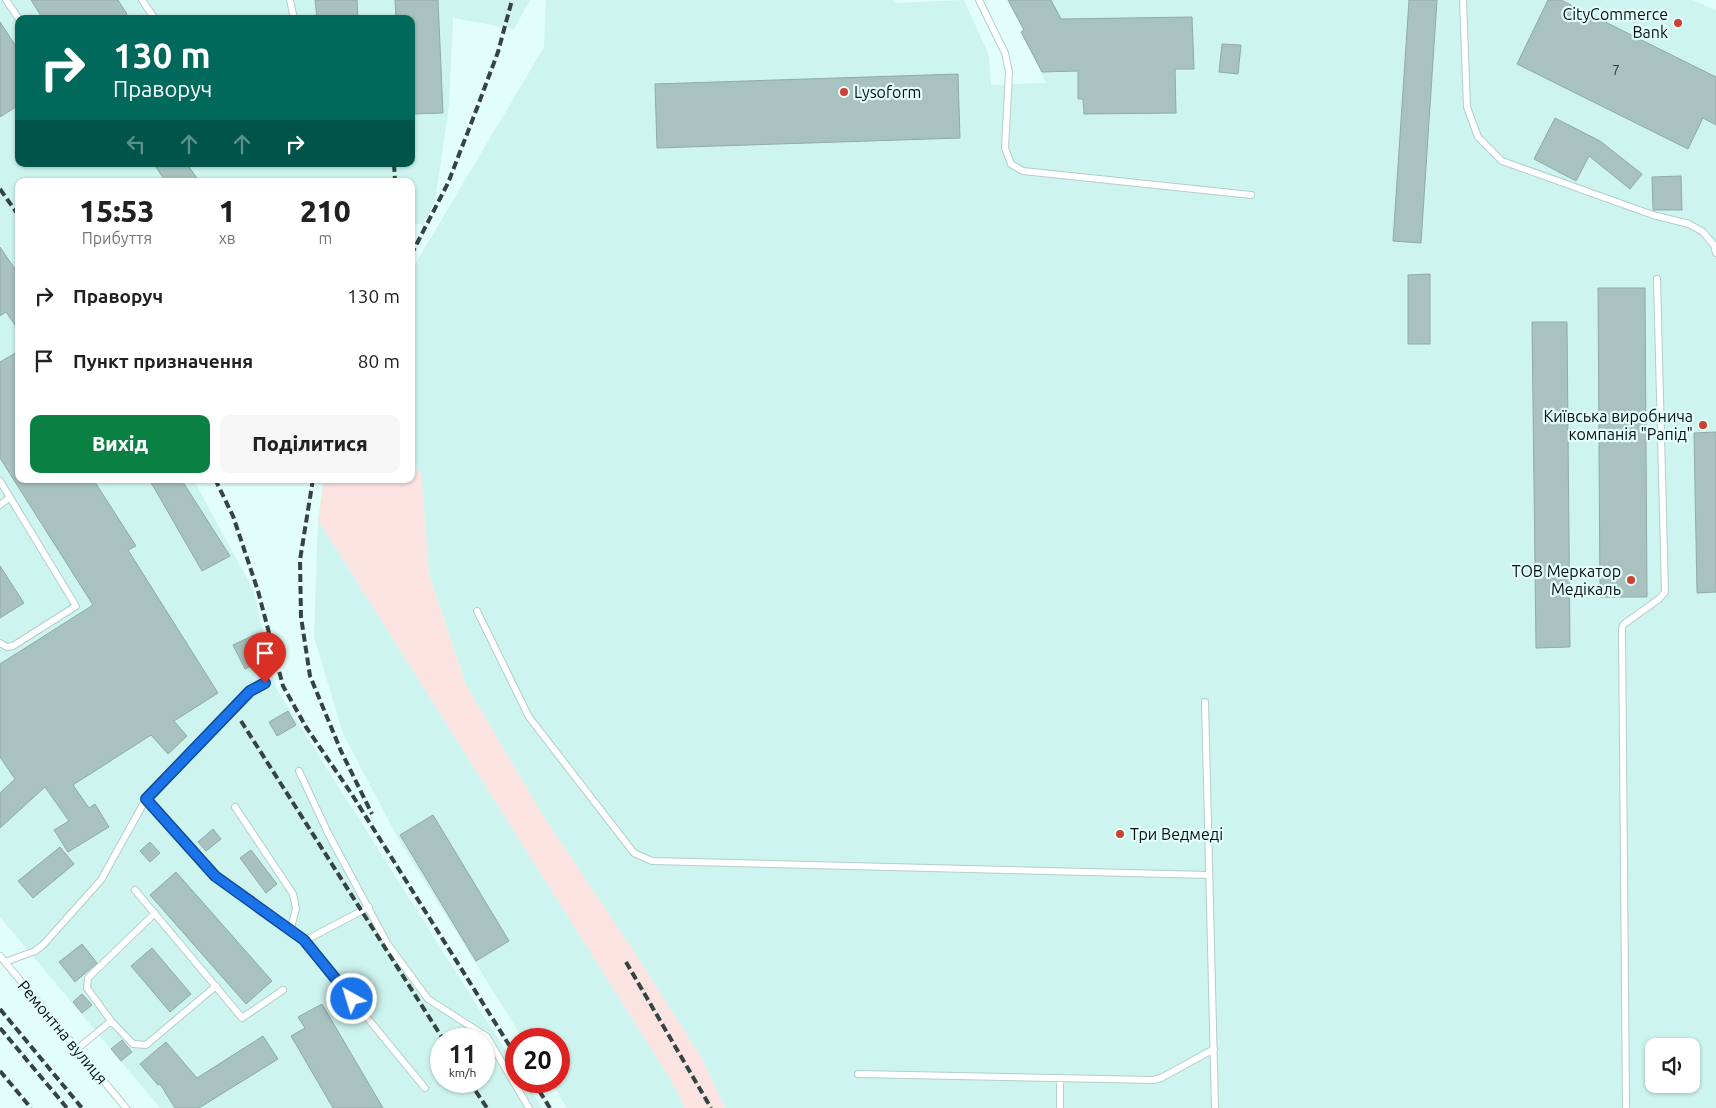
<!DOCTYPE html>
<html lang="uk">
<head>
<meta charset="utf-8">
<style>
	:root { --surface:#fff; --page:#f6f6f6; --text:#202124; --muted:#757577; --accent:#0b8043 }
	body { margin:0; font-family:Ubuntu,sans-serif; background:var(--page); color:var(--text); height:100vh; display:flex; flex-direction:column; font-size:19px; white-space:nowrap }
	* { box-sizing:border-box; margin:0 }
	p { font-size:16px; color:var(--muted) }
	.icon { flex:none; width:28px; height:28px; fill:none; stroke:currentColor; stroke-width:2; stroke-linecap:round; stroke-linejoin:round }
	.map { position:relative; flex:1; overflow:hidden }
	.drawer { position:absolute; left:15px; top:178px; width:400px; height:305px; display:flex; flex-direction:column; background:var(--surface); border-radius:10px; box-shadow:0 1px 4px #0004 }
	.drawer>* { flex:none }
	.banner { position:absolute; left:15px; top:15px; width:400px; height:152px; border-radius:10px; box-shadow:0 1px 4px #0004; background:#00695c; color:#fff; overflow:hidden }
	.fabs { position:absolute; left:1645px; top:1038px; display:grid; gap:10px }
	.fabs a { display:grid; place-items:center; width:55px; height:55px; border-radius:10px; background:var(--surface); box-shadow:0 1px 4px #0004; font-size:25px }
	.speed { position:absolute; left:430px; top:1028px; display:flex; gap:10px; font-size:25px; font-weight:700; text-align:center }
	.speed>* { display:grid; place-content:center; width:65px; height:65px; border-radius:50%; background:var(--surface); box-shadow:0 1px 4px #0004; line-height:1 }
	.speed small { font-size:12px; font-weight:400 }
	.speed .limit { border:8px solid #d22; background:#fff; color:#111 }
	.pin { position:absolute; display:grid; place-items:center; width:42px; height:42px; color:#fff; margin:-51px -21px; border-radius:50% 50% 50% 0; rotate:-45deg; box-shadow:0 0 5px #0007 }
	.pin .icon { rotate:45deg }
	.me { position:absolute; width:55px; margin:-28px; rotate:321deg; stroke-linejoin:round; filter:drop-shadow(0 0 4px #0008) }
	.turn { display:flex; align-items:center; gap:18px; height:105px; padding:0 15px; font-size:22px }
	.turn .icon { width:65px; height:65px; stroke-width:2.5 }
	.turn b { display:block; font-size:35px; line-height:42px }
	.lanes { display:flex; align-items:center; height:48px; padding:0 15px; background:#0003; justify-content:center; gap:25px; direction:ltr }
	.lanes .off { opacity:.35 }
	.eta { display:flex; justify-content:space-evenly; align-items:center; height:85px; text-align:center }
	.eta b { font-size:30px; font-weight:800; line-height:35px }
	.button { display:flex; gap:10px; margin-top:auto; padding:10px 15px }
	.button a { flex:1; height:58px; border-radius:10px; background:var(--accent); color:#fff; font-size:20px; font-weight:800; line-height:58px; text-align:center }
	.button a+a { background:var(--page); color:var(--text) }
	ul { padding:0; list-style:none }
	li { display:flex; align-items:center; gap:15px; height:65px; padding:0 15px }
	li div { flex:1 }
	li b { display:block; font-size:19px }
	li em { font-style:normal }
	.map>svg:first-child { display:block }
	.built { fill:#cef4ef; fill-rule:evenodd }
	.green { fill:#fae3e0 }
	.building { fill:#a7c2bf; stroke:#90aaa7 }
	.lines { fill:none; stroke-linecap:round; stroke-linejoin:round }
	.lane-casing { stroke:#b3cecb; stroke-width:8 }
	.lane { stroke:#fff; stroke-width:6 }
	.rail { stroke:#364342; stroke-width:4; stroke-dasharray:8 4; stroke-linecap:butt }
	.route-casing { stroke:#114b97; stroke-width:12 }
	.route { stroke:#1a73e8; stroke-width:9 }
	.poi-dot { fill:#ce4132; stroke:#e2fefa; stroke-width:2 }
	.labels { text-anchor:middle; stroke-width:4.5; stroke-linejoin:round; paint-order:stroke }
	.number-label { font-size:14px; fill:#2f3d3c }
	.poi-label { font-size:16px; fill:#071110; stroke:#e2fefa; text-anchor:end }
	.street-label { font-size:16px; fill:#071110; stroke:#e2fefa }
</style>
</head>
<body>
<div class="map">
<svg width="1716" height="1108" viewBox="0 0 1716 1108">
	<rect width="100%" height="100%" fill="#e2fefa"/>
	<path class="built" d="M0 0H530L514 29 453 18 449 107 435 201 423 225 411 223V181H19V479H193L253 589 276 688 516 1067V1081H525L542 1108H160L0 917ZM19 19H411V164H19ZM441 1039H484V1081H441Z
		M546 0H894V3L964 0 989 55 991 85 1046 83 1008 0H1692L1716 10V1108H725L702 1059 631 947 542 814 466 685 429 574 421 472 411 468V271L544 47ZM1654 1046H1691V1084H1654Z
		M318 520 671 1080 685 1108H567L550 1081H559V1039H523L400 842 343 734 314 637Z"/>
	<path class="green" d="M411 468 421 472 429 574 466 685 542 814 631 947 702 1059 725 1108H685L671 1080 318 520 324 479H411Z"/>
	<path class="building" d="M31 0H118L127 14 121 19H43Z
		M315 0H357L358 19H317Z
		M395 0H438L443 113 411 114V19H396Z
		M1008 0H1051L1061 19 1192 17 1194 69H1175L1176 113 1084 114 1083 99H1078V71L1042 72 1021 32 1024 30Z
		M1409 0H1437L1421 243 1393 241Z
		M1548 0H1561L1716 77V125L1703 118 1688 149 1517 64Z
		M0 22 19 51V105L0 117Z
		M1222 44 1241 45 1238 74 1219 72Z
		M958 74 960 138 657 148 655 84Z
		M1555 118 1600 141 1642 174 1630 189 1589 156 1576 181 1534 159Z
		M154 164H187L199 181H165Z
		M1681 176 1682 210H1653L1652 177Z
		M0 247 19 275V331L6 312 0 316Z
		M1430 274V344H1408V275Z
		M1598 288H1645L1647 597H1600Z
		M1532 322H1567L1570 647 1536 648Z
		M19 351V479H93L136 546 128 550 218 693 174 721 187 736 168 754 151 735 73 785 89 808 95 804 109 827 68 852 54 830 69 821 45 787 0 828V793L15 779 0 757V664L93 605 0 458V362Z
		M1716 432V592L1697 593 1694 433Z
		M149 479H181L230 556 202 571Z
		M0 566 24 603 0 618Z
		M254 635 265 659 245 669 233 645Z
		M288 711 296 725 277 736 269 722Z
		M433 815 509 941 476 961 400 835Z
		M213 829 221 839 206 851 198 842Z
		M150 842 160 853 150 862 140 851Z
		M60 847 74 864 33 898 18 881Z
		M251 850 277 884 266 893 240 858Z
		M176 872 272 981 246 1004 150 895Z
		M82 944 97 963 75 982 59 962Z
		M152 948 191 994 170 1012 131 966Z
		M82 994 92 1005 82 1013 73 1002Z
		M322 1004 383 1108H333L291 1036 305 1028 298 1017Z
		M263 1036 278 1059 199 1108H175L160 1084 158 1085 140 1064 166 1042 197 1078Z
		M122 1040 132 1052 121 1061 111 1049Z"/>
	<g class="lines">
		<g class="lane-casing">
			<path id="lane" d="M6 0 19 19
				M142 0 155 19
				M290 0 294 19
				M979 0 1005 53 1009 72 1005 148 1011 164 1023 171 1251 195
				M1463 0 1467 107 1478 137 1502 161 1653 215 1689 224 1703 232 1714 245 1716 253
				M0 481 76 606 13 646 7 647 0 643
				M0 505 10 497
				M477 611 529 717 634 853 652 861 1209 875
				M1205 702 1215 1108
				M299 771 328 833 387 943 428 999 487 1037 529 1108
				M146 799 215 877 304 941 425 1088
				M235 807 293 894 296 909 290 931
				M135 890 242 1018 283 990
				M304 941 369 907
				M0 956 126 1108
				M5 962 35 951 43 945 101 880 146 799 251 691 265 683
				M111 1021 133 1044 146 1045 216 986
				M77 1049 111 1021 87 988 88 978 155 913
				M858 1074 1153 1080 1161 1078 1214 1049
				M1060 1079V1108
				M1626 1108 1622 628 1624 624 1659 599 1665 592 1657 279"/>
		</g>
		<use href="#lane" class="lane"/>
		<path class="rail" d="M394 164 395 181
			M0 189 19 216
			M411 255 448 183 474 116 498 52 512 0
			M215 479 233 516 258 591 283 686 306 727 351 793 516 1056
			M313 479 300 560 301 617 310 676 341 751 372 814
			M241 721 443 1039
			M626 962 711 1108
			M0 1009 82 1108
			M0 1028 67 1108
			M0 1071 31 1108
			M469 1081 487 1108
			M533 1081 550 1108"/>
	</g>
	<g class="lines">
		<g class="route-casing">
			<path id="route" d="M265 683 250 691 146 799 215 876 304 940 352 999"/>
		</g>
		<use href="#route" class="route"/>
	</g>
	<g class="poi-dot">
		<circle cx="1678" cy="23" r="5"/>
		<circle cx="844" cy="92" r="5"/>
		<circle cx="1703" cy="425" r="5"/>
		<circle cx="1631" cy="580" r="5"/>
		<circle cx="1120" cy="834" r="5"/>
	</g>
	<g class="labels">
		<g class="number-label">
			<text x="1616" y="75">7</text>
		</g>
		<g class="poi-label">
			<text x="1668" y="20">CityCommerce<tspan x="1668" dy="18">Bank</tspan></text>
			<text x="854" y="98" text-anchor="start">Lysoform</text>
			<text x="1693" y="422">Київська виробнича<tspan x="1693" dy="18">компанія "Рапід"</tspan></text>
			<text x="1621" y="577">ТОВ Меркатор<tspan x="1621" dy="18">Медікаль</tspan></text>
			<text x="1130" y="840" text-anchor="start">Три Ведмеді</text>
		</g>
		<g class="street-label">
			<text transform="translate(63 1032) rotate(50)" y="6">Ремонтна вулиця</text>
		</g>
	</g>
</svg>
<div class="fabs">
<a><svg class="icon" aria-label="sound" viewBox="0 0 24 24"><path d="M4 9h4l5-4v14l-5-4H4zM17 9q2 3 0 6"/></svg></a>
</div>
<div class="speed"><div>11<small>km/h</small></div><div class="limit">20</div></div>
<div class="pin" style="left:265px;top:683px;background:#d93025"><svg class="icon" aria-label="arrive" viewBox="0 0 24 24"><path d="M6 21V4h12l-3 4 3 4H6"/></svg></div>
<svg class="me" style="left:352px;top:999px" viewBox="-20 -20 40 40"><circle r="17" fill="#1a73e8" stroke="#fff" stroke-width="3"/><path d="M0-11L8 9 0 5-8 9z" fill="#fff"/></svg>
<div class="banner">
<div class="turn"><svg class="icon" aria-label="right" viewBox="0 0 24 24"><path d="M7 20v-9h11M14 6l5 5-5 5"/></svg><div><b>130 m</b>Праворуч</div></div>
<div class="lanes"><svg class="icon off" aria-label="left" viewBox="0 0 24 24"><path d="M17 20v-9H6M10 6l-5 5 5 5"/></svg><svg class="icon off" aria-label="ahead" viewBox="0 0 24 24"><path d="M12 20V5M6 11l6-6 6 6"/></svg><svg class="icon off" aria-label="ahead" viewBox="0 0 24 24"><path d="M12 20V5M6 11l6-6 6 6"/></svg><svg class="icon" aria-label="right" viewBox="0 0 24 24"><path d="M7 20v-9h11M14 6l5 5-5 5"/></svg></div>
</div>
<section class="drawer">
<div class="eta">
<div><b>15:53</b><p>Прибуття</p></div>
<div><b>1</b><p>хв</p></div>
<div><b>210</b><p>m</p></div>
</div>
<ul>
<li><svg class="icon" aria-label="right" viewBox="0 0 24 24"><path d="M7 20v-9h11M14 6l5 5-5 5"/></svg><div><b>Праворуч</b></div><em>130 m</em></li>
<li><svg class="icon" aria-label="arrive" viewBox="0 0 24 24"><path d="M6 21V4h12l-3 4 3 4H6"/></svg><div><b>Пункт призначення</b></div><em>80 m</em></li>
</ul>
<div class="button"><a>Вихід</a><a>Поділитися</a></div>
</section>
</div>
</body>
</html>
